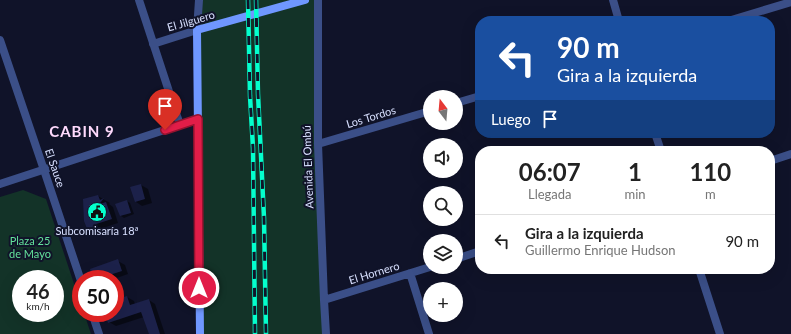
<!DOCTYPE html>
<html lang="es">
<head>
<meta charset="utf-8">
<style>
	:root { --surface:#fff; --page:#f2f2f2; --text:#222; --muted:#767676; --line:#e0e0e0 }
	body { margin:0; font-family:Lato,sans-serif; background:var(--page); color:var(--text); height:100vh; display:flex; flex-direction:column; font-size:15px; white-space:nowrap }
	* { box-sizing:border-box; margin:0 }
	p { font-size:13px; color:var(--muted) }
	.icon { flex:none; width:22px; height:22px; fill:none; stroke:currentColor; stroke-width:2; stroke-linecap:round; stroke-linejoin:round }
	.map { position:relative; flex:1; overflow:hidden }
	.side { position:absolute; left:475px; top:146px; width:300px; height:128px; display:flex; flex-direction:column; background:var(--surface); border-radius:16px; box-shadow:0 4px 16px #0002 }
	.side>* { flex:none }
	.top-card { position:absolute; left:475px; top:16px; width:300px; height:122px; border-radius:16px; box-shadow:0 4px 16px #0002; background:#1a4fa0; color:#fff; overflow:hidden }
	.needle { width:26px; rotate:344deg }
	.buttons { position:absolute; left:423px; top:90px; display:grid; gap:8px }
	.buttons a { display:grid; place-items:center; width:40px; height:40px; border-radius:50%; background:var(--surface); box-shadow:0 4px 16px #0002; font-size:20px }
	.speed { position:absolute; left:12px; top:270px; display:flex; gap:8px; font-size:20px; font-weight:700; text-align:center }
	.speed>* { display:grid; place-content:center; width:52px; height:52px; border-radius:50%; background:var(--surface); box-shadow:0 4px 16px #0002; line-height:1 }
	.speed small { font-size:10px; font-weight:400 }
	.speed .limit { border:6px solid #d22; background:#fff; color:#111 }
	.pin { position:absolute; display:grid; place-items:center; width:34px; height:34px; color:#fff; margin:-41px -17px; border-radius:50% 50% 50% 0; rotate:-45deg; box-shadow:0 0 4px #0007 }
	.pin .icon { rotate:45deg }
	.me { position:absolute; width:44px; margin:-22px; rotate:0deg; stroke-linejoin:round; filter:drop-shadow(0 0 3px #0008) }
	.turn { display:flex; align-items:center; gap:14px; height:84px; padding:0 16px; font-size:18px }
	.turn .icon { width:52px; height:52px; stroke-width:2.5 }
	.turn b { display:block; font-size:28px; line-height:34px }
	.then { display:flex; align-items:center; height:38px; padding:0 16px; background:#0003; gap:8px; font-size:15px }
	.eta { display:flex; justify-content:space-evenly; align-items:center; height:68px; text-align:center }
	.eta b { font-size:24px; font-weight:700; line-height:28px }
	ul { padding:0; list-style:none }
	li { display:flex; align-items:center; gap:12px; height:52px; padding:0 16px; border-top:1px solid var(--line) }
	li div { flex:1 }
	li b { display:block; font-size:15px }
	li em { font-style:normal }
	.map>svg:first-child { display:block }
	.green { fill:#133328; fill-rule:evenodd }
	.shadow { fill:#0007 }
	.building { fill:#1c214a }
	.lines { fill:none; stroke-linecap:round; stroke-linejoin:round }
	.minor { stroke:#3b4f88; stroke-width:8 }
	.tertiary { stroke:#3b4f88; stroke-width:8 }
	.secondary { stroke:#6f97ff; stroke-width:8 }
	.rail-casing { stroke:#04ffcd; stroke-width:4.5 }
	.rail { stroke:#101329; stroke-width:3; stroke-dasharray:9; stroke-linecap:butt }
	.route-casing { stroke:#92132f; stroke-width:10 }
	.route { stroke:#e11d48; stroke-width:7 }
	.labels { text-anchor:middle; stroke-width:4; stroke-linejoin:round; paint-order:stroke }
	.street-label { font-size:11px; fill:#d8e0ff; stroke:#101329 }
	.poi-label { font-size:11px; fill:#d8e0ff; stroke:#101329 }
	.park-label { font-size:11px; fill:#63e19b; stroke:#101329 }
	.district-label { font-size:15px; font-weight:bold; letter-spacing:1px; fill:#ffdafd; stroke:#101329 }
</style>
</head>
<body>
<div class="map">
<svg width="791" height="334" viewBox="0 0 791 334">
	<rect width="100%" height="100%" fill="#101329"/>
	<path class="green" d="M199 0H318L326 334H200Z
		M23 190 46 199 81 305V313H84L91 334H0V197ZM21 279H55V313H21Z"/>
	<path class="shadow" d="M141 185 148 189 152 203 142 206 136 202Z
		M98 196 110 203 109 204 113 207 118 223 100 229 101 233 95 234 88 230Z
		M127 201 130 203 134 214 124 218 121 216Z
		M118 261 125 265 128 274 114 279H94Z
		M127 297 134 301 135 304 149 300 155 304 165 334H150L144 317 116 326 109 322 106 313H115V301Z"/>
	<path class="building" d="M141 184 145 199 135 202 130 187Z
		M98 195 100 200 104 198 97 207 94 217 103 215 100 204 106 202 112 219 93 225 94 229 88 231 84 221 83 199Z
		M127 200 131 213 120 216 115 204Z
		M118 259 122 271 97 279H93L90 269Z
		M127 296 130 305 149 299 160 334H149L141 312 108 323 105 313H115V300Z"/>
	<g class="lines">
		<path class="minor" d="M139 0 180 125
			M318 0V144L324 300 326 334
			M613 0 619 21
			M728 21 791 2
			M0 40 44 170 81 281
			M153 44 197 30 199 0
			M456 103 480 96
			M655 133 661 151
			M318 144 430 111
			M770 161 791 154
			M456 259 480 251
			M699 269 720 334
			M410 273 429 334
			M324 300 430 267
			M92 313 99 334"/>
		<path class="tertiary" d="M0 184 198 119"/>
		<path class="secondary" d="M200 334 197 30 305 0"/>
		<g class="rail-casing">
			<path id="rail" d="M248 0 250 96 253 148 255 334
				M256 0 258 94 264 218 266 334"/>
		</g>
		<use href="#rail" class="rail"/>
	</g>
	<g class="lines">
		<g class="route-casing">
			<path id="route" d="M165 130 198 119 199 288"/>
		</g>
		<use href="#route" class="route"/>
	</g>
	<defs>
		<g id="civic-disc" transform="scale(1)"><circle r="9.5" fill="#04ffcd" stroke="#101329"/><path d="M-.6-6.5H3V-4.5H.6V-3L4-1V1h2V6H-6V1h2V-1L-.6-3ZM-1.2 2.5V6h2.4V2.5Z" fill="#111"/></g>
	</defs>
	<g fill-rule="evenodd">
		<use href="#civic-disc" x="97" y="212"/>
	</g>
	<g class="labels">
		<g class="street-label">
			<text transform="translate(191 21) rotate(-16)" y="4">El Jilguero</text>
			<text transform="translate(371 117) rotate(-17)" y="4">Los Tordos</text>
			<text transform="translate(308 167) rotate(-92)" y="4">Avenida El Ombú</text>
			<text transform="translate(55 168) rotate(71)" y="4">El Sauce</text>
			<text transform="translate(374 273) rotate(-17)" y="4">El Hornero</text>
		</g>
		<g class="poi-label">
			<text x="97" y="235">Subcomisaría 18ª</text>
		</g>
		<g class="park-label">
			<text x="30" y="245">Plaza 25<tspan x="30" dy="13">de Mayo</tspan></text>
		</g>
		<g class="district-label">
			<text x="82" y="137">CABIN 9</text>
		</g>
	</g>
</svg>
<div class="buttons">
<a><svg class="needle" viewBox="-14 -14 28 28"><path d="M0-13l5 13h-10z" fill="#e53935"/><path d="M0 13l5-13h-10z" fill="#767676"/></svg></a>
<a><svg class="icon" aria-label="sound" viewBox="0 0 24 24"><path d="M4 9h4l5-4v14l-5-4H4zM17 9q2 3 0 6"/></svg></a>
<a><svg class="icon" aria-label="search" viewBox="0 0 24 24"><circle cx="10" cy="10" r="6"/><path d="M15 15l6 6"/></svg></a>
<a><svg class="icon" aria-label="layers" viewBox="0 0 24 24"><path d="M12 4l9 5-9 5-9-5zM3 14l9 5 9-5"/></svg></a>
<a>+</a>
</div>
<div class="speed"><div>46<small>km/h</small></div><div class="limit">50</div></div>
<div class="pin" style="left:165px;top:130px;background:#d93025"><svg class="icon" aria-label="arrive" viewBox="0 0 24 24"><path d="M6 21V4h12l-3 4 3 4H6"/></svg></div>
<svg class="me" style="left:199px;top:288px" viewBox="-20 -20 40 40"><circle r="17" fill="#e11d48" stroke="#fff" stroke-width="3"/><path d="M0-11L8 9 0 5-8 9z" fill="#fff"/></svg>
<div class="top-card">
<div class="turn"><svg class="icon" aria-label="left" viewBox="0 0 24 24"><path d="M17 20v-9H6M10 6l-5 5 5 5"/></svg><div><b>90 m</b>Gira a la izquierda</div></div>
<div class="then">Luego<svg class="icon" aria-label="arrive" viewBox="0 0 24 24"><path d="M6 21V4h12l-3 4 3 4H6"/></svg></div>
</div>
<section class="side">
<div class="eta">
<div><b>06:07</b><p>Llegada</p></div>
<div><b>1</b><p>min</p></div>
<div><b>110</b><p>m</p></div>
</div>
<ul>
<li><svg class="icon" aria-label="left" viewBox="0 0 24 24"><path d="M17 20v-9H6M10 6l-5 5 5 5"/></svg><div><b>Gira a la izquierda</b><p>Guillermo Enrique Hudson</p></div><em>90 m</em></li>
</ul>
</section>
</div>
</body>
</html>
